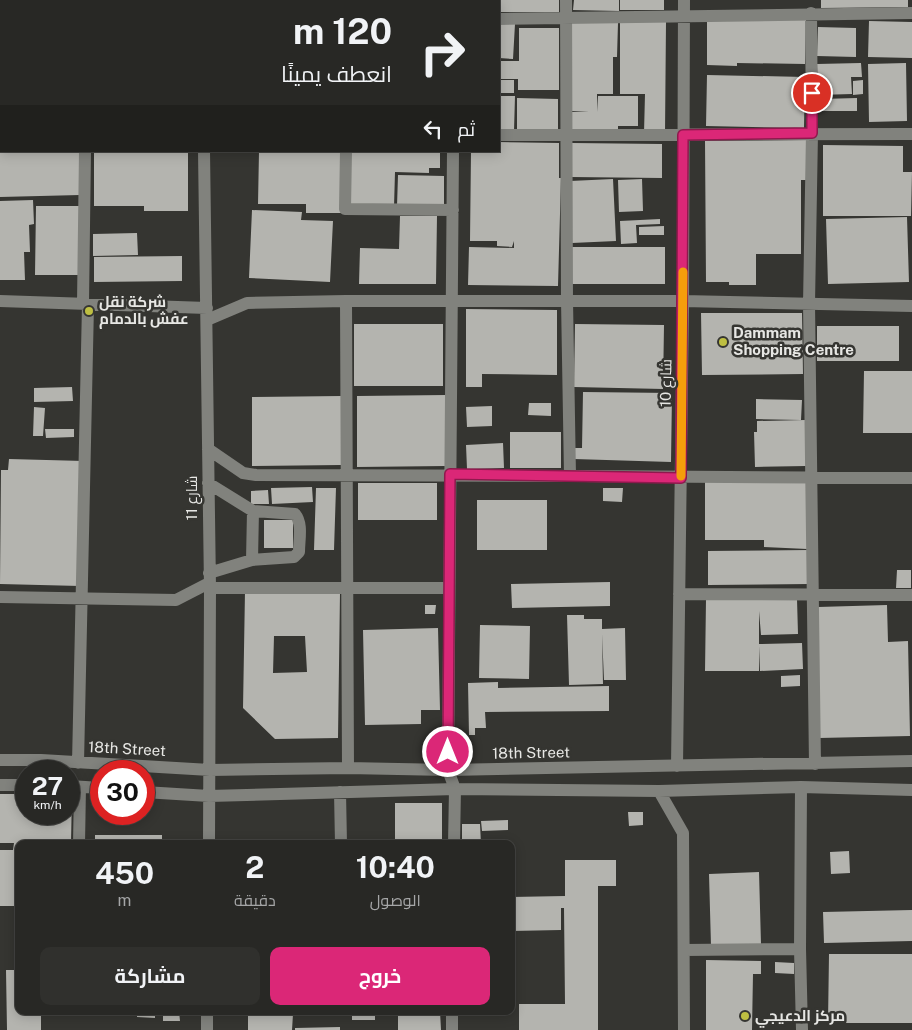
<!DOCTYPE html>
<html lang="ar">
<head>
<meta charset="utf-8">
<style>
	:root { --surface:#282825; --page:#30302d; --text:#f1f3f6; --muted:#a5a6a7; --line:#444442; --accent:#db2777 }
	body { margin:0; font-family:"Public Sans",Cairo,sans-serif; background:var(--page); color:var(--text); direction:rtl; height:100vh; display:flex; flex-direction:column; font-size:19px; white-space:nowrap }
	* { box-sizing:border-box; margin:0 }
	p { font-size:16px; color:var(--muted) }
	.icon { flex:none; width:28px; height:28px; fill:none; stroke:currentColor; stroke-width:2; stroke-linecap:round; stroke-linejoin:round }
	.map { position:relative; flex:1; overflow:hidden; direction:ltr }
	.sheet { position:absolute; left:15px; top:840px; width:500px; height:175px; display:flex; flex-direction:column; background:var(--surface); border-radius:10px; box-shadow:0 2px 12px #0003,0 0 0 1px var(--line); direction:rtl }
	.sheet>* { flex:none }
	.guide { position:absolute; left:0px; top:0px; width:500px; height:152px; box-shadow:0 2px 12px #0003,0 0 0 1px var(--line); direction:rtl; background:#282825; color:var(--text); overflow:hidden }
	.speed { position:absolute; left:15px; top:760px; display:flex; gap:10px; font-size:25px; font-weight:700; text-align:center }
	.speed>* { display:grid; place-content:center; width:65px; height:65px; border-radius:50%; background:var(--surface); box-shadow:0 2px 12px #0003,0 0 0 1px var(--line); line-height:1 }
	.speed small { font-size:12px; font-weight:400 }
	.speed .limit { border:8px solid #d22; background:#fff; color:#111 }
	.pin { position:absolute; display:grid; place-items:center; width:42px; height:42px; color:#fff; margin:-21px; border:2px solid #fff; border-radius:50%; box-shadow:0 1px 5px #0007 }
	.me { position:absolute; width:55px; margin:-28px; rotate:0deg; stroke-linejoin:round; filter:drop-shadow(0 0 4px #0008) }
	.turn { display:flex; align-items:center; gap:18px; height:105px; padding:0 25px; font-size:22px }
	.turn .icon { width:65px; height:65px; stroke-width:2.5 }
	.turn b { display:block; font-size:35px; line-height:42px }
	.then { display:flex; align-items:center; height:48px; padding:0 25px; background:#0003; gap:10px; font-size:19px }
	.eta { display:flex; justify-content:space-evenly; align-items:center; height:85px; text-align:center }
	.eta b { font-size:30px; font-weight:700; line-height:35px }
	.button { display:flex; gap:10px; margin-top:auto; padding:10px 25px }
	.button a { flex:1; height:58px; border-radius:10px; background:var(--accent); color:#fff; font-size:20px; font-weight:700; line-height:58px; text-align:center }
	.button a+a { background:var(--page); color:var(--text) }
	.map>svg:first-child { display:block }
	.building { fill:#b4b4af; fill-rule:evenodd }
	.lines { fill:none; stroke-linecap:round; stroke-linejoin:round }
	.minor { stroke:#81827d; stroke-width:12 }
	.route-casing { stroke:#8e194d; stroke-width:12 }
	.route { stroke:#db2777; stroke-width:9 }
	.slow { stroke:#f59e0b; stroke-width:9 }
	.poi-dot { fill:#bebf42; stroke:#353531; stroke-width:2 }
	.labels { text-anchor:middle; stroke-width:5; stroke-linejoin:round; paint-order:stroke }
	.poi-label { font-size:15px; font-weight:bold; fill:#e7e7e4; stroke:#353531; text-anchor:start }
	.street-label { font-size:15px; fill:#e7e7e4; stroke:#353531 }
</style>
</head>
<body>
<div class="map">
<svg width="912" height="1030" viewBox="0 0 912 1030">
	<rect width="100%" height="100%" fill="#353531"/>
	<path class="building" d="M499 0H559V12H499Z
		M574 0H619V11L573 10Z
		M620 0H664V10H620Z
		M821 0H908V7L821 8Z
		M707 17 806 19 805 64 737 63V66L707 65Z
		M869 21 912 22V58L868 57Z
		M572 22 618 23 617 57H613V94H597V112L598 96H638V126H618V132H571V112H589L571 111Z
		M620 22H666L665 133H644L645 94H620Z
		M499 23 515 24 513 59 499 58Z
		M818 27 856 28V57L817 56Z
		M519 28H559V90H518V79H499V61H519Z
		M861 63 862 77H851L852 94 818 95 817 64Z
		M906 63 907 121 869 122 868 64Z
		M707 75 805 77 804 128 706 126Z
		M499 80H514V93H499Z
		M863 80V94L853 95V81Z
		M499 96H515L514 131 499 130Z
		M517 98 558 99V130L517 129Z
		M857 98V111H821V99Z
		M809 140 810 180H801V254H756V285H729V282H706L705 141Z
		M499 142 559 143V178H561L558 286 468 285 469 247 514 248V241L512 247 497 246V241H470L471 151H499Z
		M572 143 662 144V178L571 177Z
		M823 145 903 146V172H912L911 216H823Z
		M0 151H79L80 195 0 197Z
		M94 151H188V211H144V206H94Z
		M259 151H341L342 213H306V204H258Z
		M350 151H440V168H429V173L395 172 394 207 349 204Z
		M398 175 444 176V207L397 206Z
		M613 179 616 241 572 243 570 181Z
		M642 179 643 211 619 212 618 180Z
		M33 200 34 224 29 225 30 252H24L25 280H0V201Z
		M36 206H80V275H35Z
		M252 210 302 212 301 220 333 221 330 282 249 278Z
		M400 216H437L436 284H359L360 248 399 249Z
		M907 217 909 282 828 284 826 219Z
		M660 219V224L636 225 637 243 621 244 620 221Z
		M664 226V235H639V227Z
		M137 233 138 255 93 256V234Z
		M572 247H665V284H572Z
		M182 256V281L94 282V257Z
		M466 309 557 310V375L482 374V387H466Z
		M701 313H802L803 374 702 375Z
		M354 324H443V386H354Z
		M575 324 664 325 663 389 574 387Z
		M817 326H899V361H817Z
		M864 371H912V433H863Z
		M72 387 73 401 34 402V388Z
		M583 392 672 393 671 462 574 459 575 448H582Z
		M446 395V466L357 467V396Z
		M341 396V465L252 466V397Z
		M756 399 802 400 801 420 756 419Z
		M529 403H551V416L528 415Z
		M492 406V426L467 427 466 407Z
		M34 407 45 408 43 436H33Z
		M805 420 806 466 755 467 754 432H757V421Z
		M45 429H74V437L46 438Z
		M510 432H561V468H510Z
		M503 443 504 468 467 469 466 445Z
		M9 459 84 461 80 586 0 584 1 470H8Z
		M705 481H807V549L764 547V540H705Z
		M358 483H437V520H358Z
		M312 487 313 502 272 504 271 488Z
		M316 488H336L334 550H314Z
		M603 488H623L622 502 603 501Z
		M268 490 269 504H251V491Z
		M477 500H547V550H477Z
		M264 520H293V548H264Z
		M809 550V584L708 585V551Z
		M897 570H911V588H896Z
		M610 582V606L512 608 511 584Z
		M245 591 340 593 338 738 275 739 243 708ZM274 636H305L307 672 273 673Z
		M706 599H797L798 634 761 635 759 611V644L802 643 803 669 760 671 759 646V671H705Z
		M425 605H436L435 614H425Z
		M887 605 888 642 908 641 910 736 819 738 818 607Z
		M567 615H584V619H602V629L625 628 626 680H604L602 634 603 684 569 685Z
		M480 625 530 626 529 679 479 678Z
		M438 628 440 710H421V724L365 725 363 630Z
		M800 675V686L781 687V676Z
		M498 682V688L609 686V711L485 712 486 728H475V735H469L468 683Z
		M0 794H26V814H69V795H72L71 842 19 844V906H0V850H13L14 843H0Z
		M395 803H442V844H395Z
		M628 812H643V825L629 826Z
		M508 820V830L482 831 481 821Z
		M462 824H480L481 844H462Z
		M95 835H162V844H95Z
		M849 851 850 873 831 874 830 852Z
		M565 860H616V886H598V1030H519V1004H565L564 908H561V930L511 931V897L565 896Z
		M759 872 761 944 711 946 709 874Z
		M912 910V941L824 943 823 912Z
		M829 954H912V1023H828Z
		M706 960 761 961V974H753L752 1030H706Z
		M775 962 794 963V974L775 973Z
		M6 970H19V1011H41V1030H7Z
		M137 1011H155V1018L137 1017Z
		M163 1011H179L180 1021H163Z
		M248 1011H310V1014H293L292 1030H248Z
		M398 1011H440L441 1030H398Z
		M352 1012H375V1020H352Z
		M340 1027V1030H295V1028Z"/>
	<g class="lines">
		<path class="minor" d="M566 0 567 300 570 476
			M90 1V0
			M203 1V0
			M345 1V0
			M454 1V0
			M0 13H1
			M811 13 812 133 809 304 815 764
			M499 19 912 13
			M0 132H1
			M499 135 912 134
			M204 151 210 588 209 844
			M346 151 345 209 453 210
			M453 151 448 770 455 789 454 844
			M0 301 207 308
			M346 301 348 768
			M83 303 85 151
			M207 320 247 303 346 301H683L912 306
			M208 449 243 473 256 475C475 474 693 478 912 478
			M208 483 253 511 252 560 209 573
			M252 560 294 557 299 552C299 539 303 524 295 514L253 511
			M210 588H448
			M679 594 912 595
			M0 597 176 600 209 583
			M0 760H41L210 770 348 768 448 770 912 761
			M78 763 88 305
			M677 766 683 301 684 0
			M0 785H26
			M69 786 101 788
			M801 787 800 949 802 1030
			M659 791 683 833 684 1030
			M144 792 209 796 455 789 659 791 801 787 912 790
			M340 792 341 844
			M79 844 80 787
			M684 950 800 949
			M207 1030V1011
			M452 1030V1011"/>
	</g>
	<g class="lines">
		<g class="route-casing">
			<path id="route" d="M448 752 450 474 681 478 683 135 812 133V93"/>
		</g>
		<use href="#route" class="route"/>
		<path class="slow" d="M681 476 683 272"/>
	</g>
	<g class="poi-dot">
		<circle cx="89" cy="311" r="5"/>
		<circle cx="723" cy="342" r="5"/>
		<circle cx="745" cy="1016" r="5"/>
	</g>
	<g class="labels">
		<g class="poi-label">
			<text x="99" y="307">شركة نقل<tspan x="99" dy="17">عفش بالدمام</tspan></text>
			<text x="733" y="338">Dammam<tspan x="733" dy="17">Shopping Centre</tspan></text>
			<text x="755" y="1021">مركز الدعيجي</text>
		</g>
		<g class="street-label">
			<text transform="translate(666 383) rotate(-89)" y="5">شارع 10</text>
			<text transform="translate(192 498) rotate(-90)" y="5">شارع 11</text>
			<text transform="translate(127 749) rotate(3)" y="5">18th Street</text>
			<text transform="translate(531 753) rotate(-1)" y="5">18th Street</text>
		</g>
	</g>
</svg>
<div class="speed"><div>27<small>km/h</small></div><div class="limit">30</div></div>
<div class="pin" style="left:812px;top:93px;background:#d93025"><svg class="icon" aria-label="arrive" viewBox="0 0 24 24"><path d="M6 21V4h12l-3 4 3 4H6"/></svg></div>
<svg class="me" style="left:448px;top:752px" viewBox="-20 -20 40 40"><circle r="17" fill="#db2777" stroke="#fff" stroke-width="3"/><path d="M0-11L8 9 0 5-8 9z" fill="#fff"/></svg>
<div class="guide">
<div class="turn"><svg class="icon" aria-label="right" viewBox="0 0 24 24"><path d="M7 20v-9h11M14 6l5 5-5 5"/></svg><div><b>120 m</b>انعطف يمينًا</div></div>
<div class="then">ثم<svg class="icon" aria-label="left" viewBox="0 0 24 24"><path d="M17 20v-9H6M10 6l-5 5 5 5"/></svg></div>
</div>
<section class="sheet">
<div class="eta">
<div><b>10:40</b><p>الوصول</p></div>
<div><b>2</b><p>دقيقة</p></div>
<div><b>450</b><p>m</p></div>
</div>
<div class="button"><a>خروج</a><a>مشاركة</a></div>
</section>
</div>
</body>
</html>
